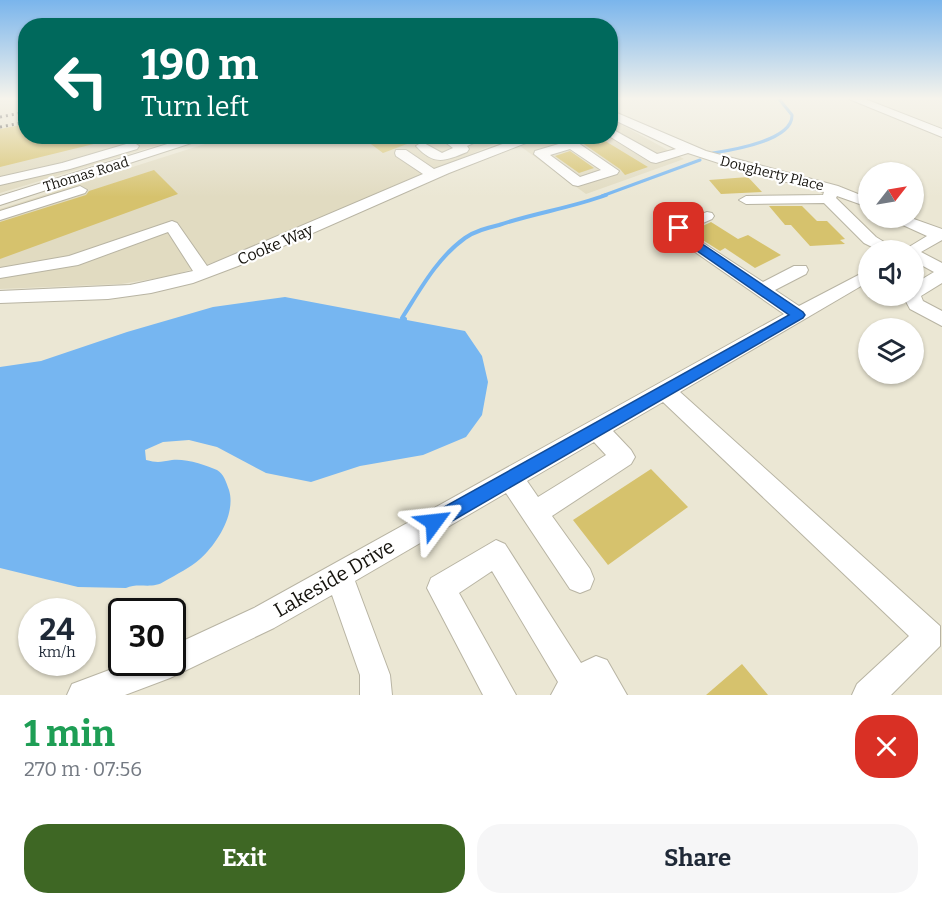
<!DOCTYPE html>
<html lang="en">
<head>
<meta charset="utf-8">
<style>
	:root { --surface:#fff; --page:#f6f6f7; --text:#1f2937; --muted:#747a83; --accent:#3e6724 }
	body { margin:0; font-family:Bitter,serif; background:var(--page); color:var(--text); height:100vh; display:flex; flex-direction:column; font-size:22px; white-space:nowrap }
	* { box-sizing:border-box; margin:0 }
	p { font-size:20px; color:var(--muted) }
	.icon { flex:none; width:33px; height:33px; fill:none; stroke:currentColor; stroke-width:2; stroke-linecap:round; stroke-linejoin:round }
	.map { position:relative; height:695px; overflow:hidden }
	.side { display:flex; flex-direction:column; background:var(--surface); flex:1 }
	.side>* { flex:none }
	.top-card { position:absolute; left:18px; top:18px; width:600px; height:126px; border-radius:24px; box-shadow:0 2px 4px #0004; background:#00695c; color:#fff; overflow:hidden }
	.needle { width:39px; rotate:59deg }
	.buttons { position:absolute; left:858px; top:162px; display:grid; gap:12px }
	.buttons a { display:grid; place-items:center; width:66px; height:66px; border-radius:50%; background:var(--surface); box-shadow:0 2px 4px #0004; font-size:30px }
	.speed { position:absolute; left:18px; top:598px; display:flex; gap:12px; font-size:30px; font-weight:700; text-align:center }
	.speed>* { display:grid; place-content:center; width:78px; height:78px; border-radius:50%; background:var(--surface); box-shadow:0 2px 4px #0004; line-height:1 }
	.speed small { font-size:15px; font-weight:400 }
	.speed .limit { border:3px solid #111; border-radius:9px; background:#fff; color:#111 }
	.pin { position:absolute; display:grid; place-items:center; width:51px; height:51px; color:#fff; margin:-26px; border-radius:12px; box-shadow:0 3px 9px #0006 }
	.me { position:absolute; width:66px; margin:-33px; rotate:60deg; stroke-linejoin:round; filter:drop-shadow(0 0 4px #0008) }
	.turn { display:flex; align-items:center; gap:21px; height:126px; padding:0 24px; font-size:27px }
	.turn .icon { width:78px; height:78px; stroke-width:2.5 }
	.turn b { display:block; font-size:42px; line-height:51px }
	.round { display:grid; place-items:center; flex:none; width:63px; height:63px; border-radius:24px; background:var(--page) }
	.headline { display:flex; align-items:center; justify-content:space-between; height:102px; padding:0 24px }
	h1 { font-size:36px; font-weight:700; line-height:45px; color:#1e9e55 }
	.action { display:flex; gap:12px; margin-top:auto; padding:12px 24px }
	.action a { flex:1; height:69px; border-radius:24px; background:var(--accent); color:#fff; font-size:24px; font-weight:700; line-height:69px; text-align:center }
	.action a+a { background:var(--page); color:var(--text) }
	.map>svg:first-child { display:block }
	.built { fill:#e1dbc1 }
	.water { fill:#76b6f1 }
	.lines { fill:none; stroke-linecap:round; stroke-linejoin:round }
	.stream-far1 { stroke:#76b6f1; stroke-width:3 }
	.stream { stroke:#76b6f1; stroke-width:4 }
	.building { fill:#d6c26d }
	.minor-casing { stroke:#b8b4a3; stroke-width:2 }
	.minor { fill:#fff; fill-rule:evenodd }
	.rail { stroke:#312e27; stroke-width:3; stroke-dasharray:2 4; stroke-linecap:butt }
	.route { fill:#1a73e8; stroke:#114b97; stroke-width:1.5 }
	.labels { text-anchor:middle; stroke-width:4.5; stroke-linejoin:round; paint-order:stroke }
	.far-street-label { font-size:14px; fill:#15130d; stroke:#fff }
	.street-label { font-size:16px; fill:#15130d; stroke:#fff }
	.near-street-label { font-size:20px; fill:#15130d; stroke:#fff }
</style>
</head>
<body>
<div class="map">
<svg width="942" height="695" viewBox="0 0 942 695">
	<rect width="100%" height="100%" fill="#ebe7d4"/>
	<path class="built" d="M0 99H25L26 136 185 137 0 193Z
		M611 119 684 159 586 194 509 138 220 260 171 276 121 284 0 289V209L227 137 610 136Z"/>
	<path class="water" d="M285 297 465 331 482 356 488 382 482 415 466 437 423 455 360 466 311 482 266 473 217 447 189 440 163 442 145 450 146 460C157 463 161 462 172 460 184 458 207 465 217 470 224 474 226 482 229 490 236 513 218 543 200 559 190 568 177 574 165 581 152 590 139 582 126 588L78 587 0 568V367L41 361 127 332 213 307Z"/>
	<g class="lines">
		<path class="stream-far1" d="M713 153C733 150 793 140 792 115L779 99
			M602 196 700 160"/>
		<path class="stream" d="M405 319 402 318C420 290 437 258 465 238 475 231 487 228 499 225 534 213 571 208 606 195"/>
	</g>
	<path class="building" d="M26 124V136H110V140L0 167V129Z
		M360 136H423V138L383 153Z
		M590 136H597L648 167 625 175 620 169 578 140Z
		M570 151 594 168 579 173 555 156Z
		M154 170 178 194 0 259V222L86 195 89 191Z
		M748 177 762 192 721 194 709 180Z
		M769 206H802L817 221H827L845 239 840 240 845 244 810 246 791 225H785Z
		M711 222 738 239 748 235 781 255 755 268 725 248 720 251 690 232Z
		M651 469 688 507 608 565 573 520Z
		M742 664 768 695H706Z"/>
	<g class="lines">
		<g class="minor-casing">
			<path id="minor" d="M849 99H865L942 129V137Z
				M610 110 706 151 838 186 868 198V207L837 196 836 198 876 237 897 250H878L864 243 824 203 746 204 739 200 746 196 823 195 824 192 734 168 688 153 656 163 651 162 609 136 610 128 657 154 676 149 610 118Z
				M193 136H213L0 205V196Z
				M437 136H452L458 140 470 136H489L467 146 469 149 467 152C445 161 434 166 416 146L422 142 442 153 453 148Z
				M524 136H544L449 173 238 266 193 283 151 293 108 299 0 303V291L130 285 193 271 168 232 78 265 0 278V268L69 256 172 221 177 223 207 266 423 174 396 156 395 153 396 150H406L434 169Z
				M557 136H568L619 171 617 174 578 186 573 185 534 154 535 151 562 143ZM570 149 601 170 580 177 550 155Z
				M133 142 139 146 137 149 70 169 0 185V177L62 163Z
				M80 186 87 190 85 193 0 220V211Z
				M707 212 712 213 714 216 712 219 687 230 688 233 763 282 794 266H806L808 270 806 274 775 290 799 306 868 270V282L680 392 940 626V646L891 695H852L857 684 909 636 663 402 613 431 631 450 635 457 631 464 552 516 590 569 594 579 590 589 580 593 570 589 506 493 355 581 390 675 392 695H360V675L332 595 274 628 170 678 125 695H67L72 684 128 663H172V646L254 608 784 314 675 238 671 228 674 225ZM594 442 606 455 538 497 527 481Z
				M891 218H911L942 229V240L921 252 942 263V283L921 296 923 301 942 311V326L910 309 903 296H914V284L934 272 914 261V250H904L927 236 894 221Z
				M496 540 505 544 581 663 596 656 607 660 627 695H551L558 682 492 571 459 593 516 695H483L427 588 431 578Z"/>
		</g>
		<use href="#minor" class="minor"/>
		<path class="rail" d="M0 117 26 112
			M0 127 26 122"/>
	</g>
	<linearGradient id="sky" x2="0" y2="1"><stop stop-color="#7ab5ec"/><stop offset="0.5" stop-color="#f6f4ec"/><stop offset="1" stop-color="#f6f4ec" stop-opacity="0"/></linearGradient>
	<rect width="942" height="197" fill="url(#sky)"/>
	<path class="route" d="M679 225 683 226 686 233 803 312 805 315 803 318 440 528 434 530 428 528 425 522 428 516 789 315 677 237 674 228Z"/>
	<g class="labels">
		<g class="far-street-label">
			<text transform="translate(772 173) rotate(14)" y="5">Dougherty Place</text>
			<text transform="translate(86 174) rotate(-17)" y="5">Thomas Road</text>
		</g>
		<g class="street-label">
			<text transform="translate(275 244) rotate(-23)" y="6">Cooke Way</text>
		</g>
		<g class="near-street-label">
			<text transform="translate(334 578) rotate(-30)" y="7">Lakeside Drive</text>
		</g>
	</g>
</svg>
<div class="buttons">
<a><svg class="needle" viewBox="-14 -14 28 28"><path d="M0-13l5 13h-10z" fill="#e53935"/><path d="M0 13l5-13h-10z" fill="#747a83"/></svg></a>
<a><svg class="icon" aria-label="sound" viewBox="0 0 24 24"><path d="M4 9h4l5-4v14l-5-4H4zM17 9q2 3 0 6"/></svg></a>
<a><svg class="icon" aria-label="layers" viewBox="0 0 24 24"><path d="M12 4l9 5-9 5-9-5zM3 14l9 5 9-5"/></svg></a>
</div>
<div class="speed"><div>24<small>km/h</small></div><div class="limit">30</div></div>
<div class="pin" style="left:679px;top:228px;background:#d93025"><svg class="icon" aria-label="arrive" viewBox="0 0 24 24"><path d="M6 21V4h12l-3 4 3 4H6"/></svg></div>
<svg class="me" style="left:434px;top:522px" viewBox="-20 -20 40 40"><path d="M0-17L14 15 0 8-14 15z" fill="#1a73e8" stroke="#fff" stroke-width="4"/></svg>
<div class="top-card">
<div class="turn"><svg class="icon" aria-label="left" viewBox="0 0 24 24"><path d="M17 20v-9H6M10 6l-5 5 5 5"/></svg><div><b>190 m</b>Turn left</div></div>
</div>
</div>
<section class="side">
<div class="headline"><div><h1>1 min</h1><p>270 m · 07:56</p></div><a class="round" style="background:#d93025;color:#fff"><svg class="icon" aria-label="close" viewBox="0 0 24 24"><path d="M6 6l12 12M18 6L6 18"/></svg></a></div>
<div class="action"><a>Exit</a><a>Share</a></div>
</section>
</body>
</html>
